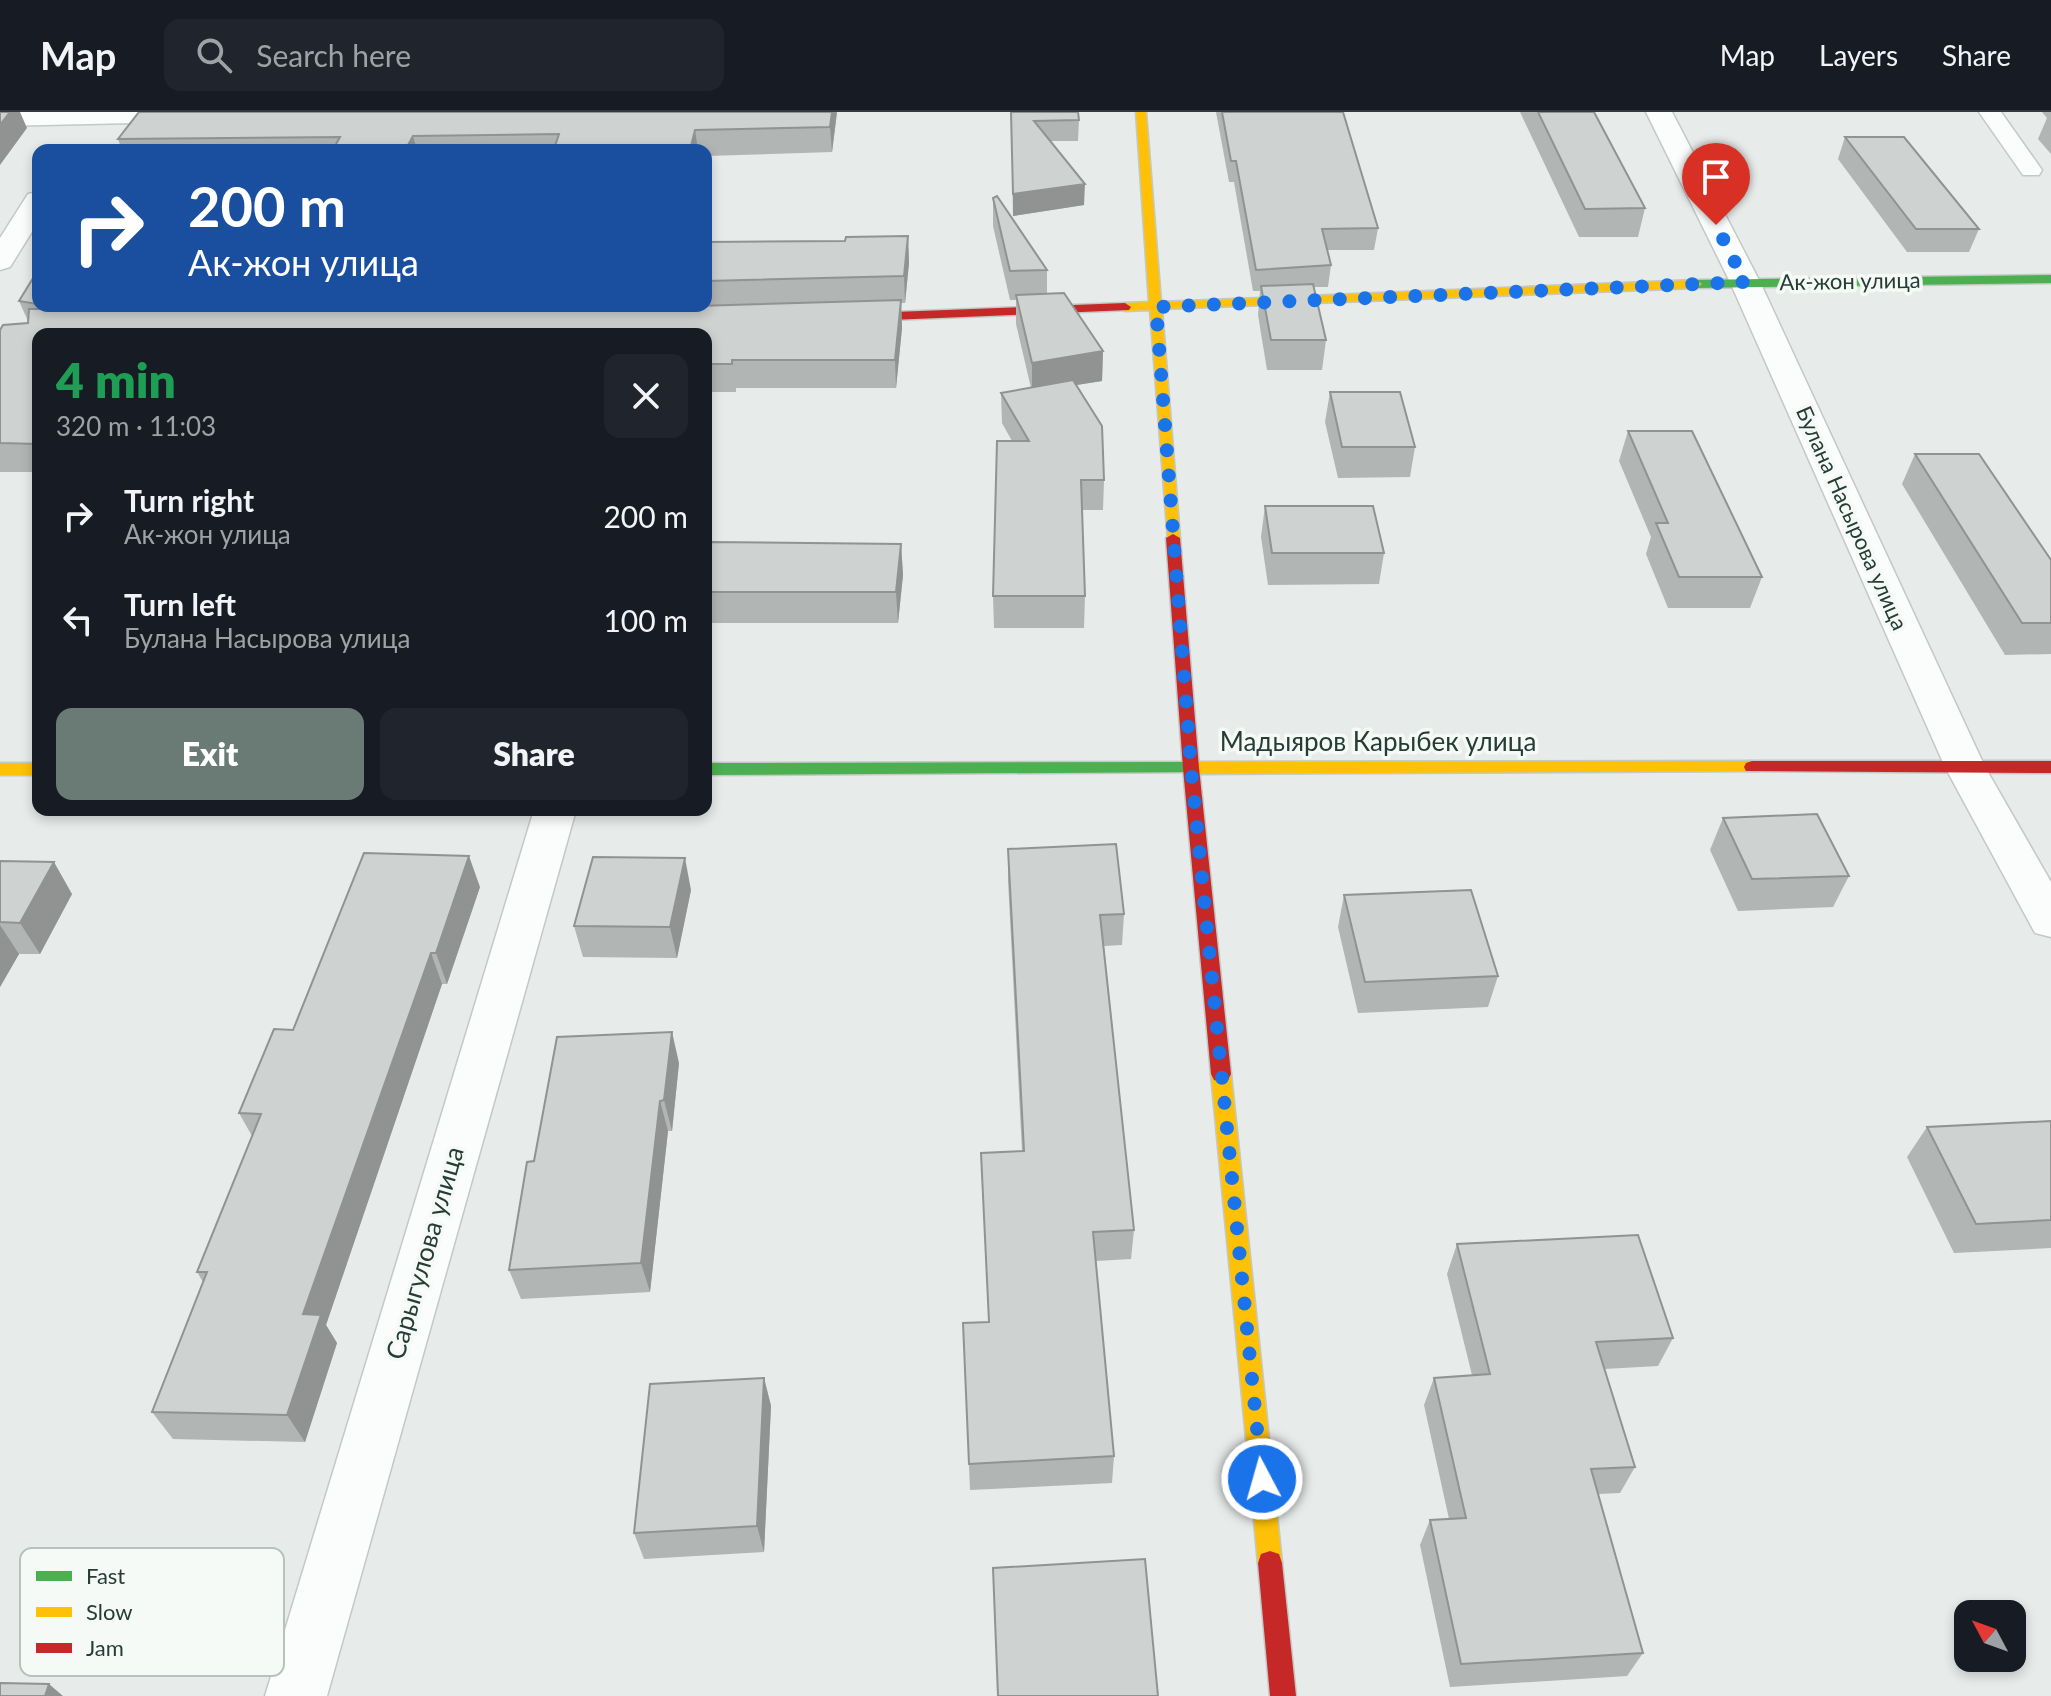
<!DOCTYPE html>
<html lang="en">
<head>
<meta charset="utf-8">
<style>
	:root { --surface:#171b24; --page:#20242c; --text:#f1f3f6; --muted:#9ea1a6; --line:#363941; --accent:#6a7a75 }
	body { margin:0; font-family:Lato,sans-serif; background:var(--page); color:var(--text); height:100vh; display:flex; flex-direction:column; font-size:30px; white-space:nowrap }
	* { box-sizing:border-box; margin:0 }
	p { font-size:26px; color:var(--muted) }
	.icon { flex:none; width:44px; height:44px; fill:none; stroke:currentColor; stroke-width:2; stroke-linecap:round; stroke-linejoin:round }
	.map { position:relative; flex:1; overflow:hidden }
	.side { position:absolute; left:32px; top:216px; width:680px; height:488px; display:flex; flex-direction:column; background:var(--surface); border-radius:16px; box-shadow:0 4px 12px #0003 }
	.side>* { flex:none }
	.hud { position:absolute; left:32px; top:32px; width:680px; height:168px; border-radius:16px; box-shadow:0 4px 12px #0003; background:#1a4fa0; color:#fff; overflow:hidden }
	.needle { width:52px; rotate:311deg }
	.controls { position:absolute; left:1954px; top:1488px; display:grid; gap:16px }
	.controls a { display:grid; place-items:center; width:72px; height:72px; border-radius:16px; background:var(--surface); box-shadow:0 4px 12px #0003; font-size:40px }
	.pin { position:absolute; display:grid; place-items:center; width:68px; height:68px; color:#fff; margin:-82px -34px; border-radius:50% 50% 50% 0; rotate:-45deg; box-shadow:0 0 8px #0007 }
	.pin .icon { rotate:45deg }
	.me { position:absolute; width:88px; margin:-44px; rotate:354deg; stroke-linejoin:round; filter:drop-shadow(0 0 6px #0008) }
	.turn { display:flex; align-items:center; gap:28px; height:168px; padding:0 24px; font-size:36px }
	.turn .icon { width:104px; height:104px; stroke-width:2.5 }
	.turn b { display:block; font-size:56px; line-height:68px }
	.round { display:grid; place-items:center; flex:none; width:84px; height:84px; border-radius:16px; background:var(--page) }
	.head { display:flex; align-items:center; justify-content:space-between; height:136px; padding:0 24px }
	h1 { font-size:48px; font-weight:800; line-height:60px; color:#1e9e55 }
	.button { display:flex; gap:16px; margin-top:auto; padding:16px 24px }
	.button a { flex:1; height:92px; border-radius:16px; background:var(--accent); color:#fff; font-size:32px; font-weight:800; line-height:92px; text-align:center }
	.button a+a { background:var(--page); color:var(--text) }
	ul { padding:0; list-style:none }
	li { display:flex; align-items:center; gap:24px; height:104px; padding:0 24px }
	li div { flex:1 }
	li b { display:block; font-size:30px }
	li em { font-style:normal }
	header { display:flex; align-items:center; gap:48px; box-sizing:border-box; height:112px; padding:0 40px; background:var(--surface); border-bottom:2px solid var(--line) }
	header strong { font-size:38px }
	nav { display:flex; gap:44px; margin-inline-start:auto; font-size:28px }
	.search { width:560px; height:72px; background:var(--page); display:flex; align-items:center; gap:20px; box-sizing:border-box; padding:0 28px; border-radius:16px; color:var(--muted); font-size:30px }
	.map>svg:first-child { display:block }
	.lines { fill:none; stroke-linecap:round; stroke-linejoin:round }
	.lane-casing { stroke:#c4c8c6; stroke-width:3 }
	.street-casing { stroke:#c4c8c6; stroke-width:3 }
	.fast-casing { stroke:#c3c9c6; stroke-width:3 }
	.slow-casing { stroke:#c3c9c6; stroke-width:3 }
	.jam-casing { stroke:#c3c9c6; stroke-width:3 }
	.lane { fill:#fbfcfc; fill-rule:evenodd }
	.street { fill:#fbfcfc; fill-rule:evenodd }
	.fast { fill:#4caf50; fill-rule:evenodd }
	.slow { fill:#ffc107; fill-rule:evenodd }
	.jam { fill:#c62828; fill-rule:evenodd }
	.wall { fill:#b1b5b3 }
	.shaded-wall { fill:#909392 }
	.building { fill:#ced2d0; stroke:#909392; stroke-width:2 }
	.route { stroke:#1a73e8; stroke-width:14; stroke-dasharray:0 25.2 }
	.labels { text-anchor:middle; stroke-width:7; stroke-linejoin:round; paint-order:stroke }
	.far-street-label { font-size:22px; fill:#263d36; stroke:#f5faf7 }
	.street-label { font-size:26px; fill:#263d36; stroke:#f5faf7 }
	.key { fill:#f5faf7; stroke:#b7c1bd; stroke-width:2 }
	.key-label { font-size:22px; fill:#263d36 }
</style>
</head>
<body>
<header>
<strong>Map</strong>
<div class="search"><svg class="icon" aria-label="search" viewBox="0 0 24 24"><circle cx="10" cy="10" r="6"/><path d="M15 15l6 6"/></svg>Search here</div>
<nav><a>Map</a><a>Layers</a><a>Share</a></nav>
</header>
<div class="map">
<svg width="2051" height="1584" viewBox="0 0 2051 1584">
	<rect width="100%" height="100%" fill="#e7ebe9"/>
	<g class="lines">
		<g class="lane-casing">
			<path id="lane" d="M1979 0H2001L2042 58 2039 63H2023Z"/>
		</g>
		<g class="street-casing">
			<path id="street" d="M0 0H278L274 5 265 8 0 14Z
				M1646 0H1672L1760 170 1985 655 2051 770V825L2035 821 1945 655 1730 170Z
				M38 80V110L10 155 0 158V126L28 82Z
				M534 698H576L327 1584H265Z"/>
		</g>
		<g class="fast-casing">
			<path id="fast" d="M2051 163V171L1696 176 1690 172 1696 168Z
				M1196 650 1202 652 1204 656 1202 660 706 663V651Z"/>
		</g>
		<g class="slow-casing">
			<path id="slow" d="M1136 0H1146L1161 190 1696 168 1702 172 1696 176 1162 197 1180 426 1178 429H1168L1150 198 1125 199 1119 195 1125 191 1149 190Z
				M1752 649 1758 651 1760 655 1758 659 1196 662 1188 656 1196 650Z
				M0 651H38V663H0Z
				M1221 954 1228 956 1231 962 1282 1451 1279 1460 1270 1463 1261 1460 1258 1451 1211 962 1214 956Z"/>
		</g>
		<g class="jam-casing">
			<path id="jam" d="M1125 191 1131 195 1129 198 842 210 836 206 842 202Z
				M1173 422 1180 426 1199 656 1231 962 1228 968 1221 970 1214 968 1211 962 1183 656 1166 426Z
				M1752 649H2051V661L1746 659 1744 655 1746 651Z
				M1270 1439 1279 1442 1282 1451 1296 1584H1270L1258 1451 1261 1442Z"/>
		</g>
		<use href="#lane" class="lane"/>
		<use href="#street" class="street"/>
		<use href="#fast" class="fast"/>
		<use href="#slow" class="slow"/>
		<use href="#jam" class="jam"/>
	</g>
	<path class="wall" d="M139 0H837L832 40 706 44V38H122L118 27Z
		M1011 0 1079 8 1078 29H1051L1084 93 1013 104Z
		M1216 0H1343L1378 116 1374 138H1327L1331 153 1328 175H1314L1326 228 1322 258H1267L1258 203 1260 179H1253L1234 70H1229Z
		M1520 0H1594L1645 96 1638 125H1579Z
		M2042 0H2051V42L2038 27 2047 6Z
		M1845 25 1979 117 1969 140H1907L1838 47Z
		M993 86 1047 158V182L1103 239 1102 269 1076 273 1104 368 1103 398H1082L1085 484 1084 516H994L993 484 1012 329 1002 311 1001 281 1031 276 1016 212V188H1010L993 114Z
		M908 124 909 151 905 191H901L902 216 896 276H736V280H706V222H38V360H0V218L28 211V209L19 189 38 158V194H706V130L845 129Z
		M1330 280 1415 335 1410 365 1338 366 1325 310Z
		M1628 319 1762 465 1750 496H1668L1646 442 1651 425 1619 349Z
		M1915 342 2051 448V542L2005 543 1902 372Z
		M1265 394 1384 441 1379 472 1268 473 1261 425Z
		M706 430 901 432 903 463 898 511H706Z
		M1723 706 1849 764 1833 795 1738 799 1710 738Z
		M1008 737 1124 802 1122 833 1104 834 1134 1118 1131 1147 1096 1149 1114 1344 1112 1371 970 1378 963 1211 989 1210 1022 1039 1008 768Z
		M0 749 72 782 40 842H19L0 875Z
		M480 775 447 872H442L326 1213 337 1231 305 1330 173 1327 152 1300 203 1170 197 1160 252 1024 239 1001 293 918Z
		M691 778 677 846 583 845 574 814Z
		M1344 783 1498 864 1488 895 1358 901 1338 815Z
		M679 951 672 1019H668L650 1180 521 1187 509 1158 534 1049Z
		M2051 1009V1136L1954 1141 1907 1045 1927 1015Z
		M1457 1132 1673 1226 1658 1254 1604 1257 1635 1355 1620 1381 1598 1382 1643 1541 1627 1564 1450 1575 1420 1433 1430 1408 1449 1407 1424 1293 1434 1266 1472 1263 1447 1162Z
		M764 1266 771 1294 764 1440 644 1447 634 1421Z"/>
	<path class="shaded-wall" d="M10 0H20L27 16 0 53V13Z
		M832 0H837L832 40 830 15Z
		M695 18 698 38H690Z
		M413 24 417 38H410L408 33Z
		M1085 72 1084 93 1013 104V82Z
		M908 124 909 151 905 191 904 164Z
		M901 188 902 216 896 276 895 248Z
		M230 194H251L257 210 245 213 229 195Z
		M1103 239 1102 269 1032 280V251Z
		M901 432 903 463 898 511 896 480Z
		M469 744 480 775 447 872 436 841Z
		M685 746 691 778 677 846 670 815Z
		M54 750 72 782 40 842 20 811Z
		M0 813 19 842 0 875Z
		M431 841 442 872 326 1213 337 1231 305 1330 287 1303 303 1202Z
		M672 920 679 951 672 1019 664 988Z
		M660 989 668 1019 650 1180 641 1151Z
		M764 1266 771 1294 764 1440 757 1414Z
		M49 1572 63 1584H45Z"/>
	<path class="building" d="M0 0H10L0 13Z
		M139 0H832L830 15 695 18 690 38H628L630 33 555 34 559 22 413 24 408 33 335 34 340 25 118 27Z
		M1011 0H1078L1079 8 1034 9 1085 72 1013 82Z
		M1222 0H1343L1378 116 1322 117 1331 153 1256 158 1236 49H1231Z
		M1538 0H1594L1645 96 1585 97Z
		M1845 25H1904L1979 117H1916Z
		M997 84 1047 158 1010 159 993 86Z
		M908 124 904 164 706 169V130L845 129 846 125Z
		M38 158V194V192L19 189Z
		M1313 172 1326 228H1271L1261 174Z
		M1064 181 1103 239 1032 251 1016 183Z
		M901 188 895 248H732V252H706V222H38V332L0 331V218L3 213 28 211 29 197H39L38 194H230L229 195 232 197H596Z
		M1073 268 1102 314 1104 368H1081L1085 484H993L997 329H1029L1001 281Z
		M1330 280H1400L1415 335H1342Z
		M1628 319H1692L1762 465H1679L1656 411H1668Z
		M1915 342H1979L2051 448V511H2022Z
		M1265 394H1373L1384 441H1272Z
		M706 430 901 432 896 480H706Z
		M1817 702 1849 764 1752 767 1723 706Z
		M1116 732 1124 802 1100 803 1134 1118 1093 1120 1114 1344 969 1352 963 1211 989 1210 981 1041 1024 1039 1008 737Z
		M364 741 469 744 436 841H431L303 1202 321 1203 287 1303 152 1300 207 1160H197L261 1002 239 1001 274 917 293 918Z
		M593 745 685 746 670 815 574 814Z
		M0 749 54 750 20 811 0 810Z
		M1471 778 1498 864 1365 870 1344 783Z
		M672 920 664 988 660 989 641 1151 509 1158 527 1050 534 1049 557 925Z
		M2051 1009V1108L1976 1112 1927 1015Z
		M1638 1123 1673 1226 1596 1230 1635 1355 1591 1357 1643 1541 1461 1552 1430 1408 1466 1406 1434 1266 1490 1262 1457 1132Z
		M764 1266 757 1414 634 1421 650 1272Z
		M1145 1447 1158 1584H998L993 1456Z
		M0 1571 49 1572 45 1584H0Z"/>
	<g class="lines">
		<path class="route" d="M1262 1367 1191 656 1156 195 1745 170 1716 113"/>
	</g>
	<g class="labels">
		<g class="far-street-label">
			<text transform="translate(1850 169) rotate(-1)" y="8">Ак-жон улица</text>
			<text transform="translate(1852 406) rotate(66)" y="8">Булана Насырова улица</text>
		</g>
		<g class="street-label">
			<text x="1378" y="639">Мадыяров Карыбек улица</text>
			<text transform="translate(425 1141) rotate(-74)" y="9">Сарыгулова улица</text>
		</g>
	</g>
	<rect x="20" y="1436" width="264" height="128" rx="12" class="key"/>
	<rect x="36" y="1459" width="36" height="10" fill="#4caf50"/>
	<rect x="36" y="1495" width="36" height="10" fill="#ffc107"/>
	<rect x="36" y="1531" width="36" height="10" fill="#c62828"/>
	<g class="key-label">
		<text x="86" y="1472">Fast</text>
		<text x="86" y="1508">Slow</text>
		<text x="86" y="1544">Jam</text>
	</g>
</svg>
<div class="controls">
<a><svg class="needle" viewBox="-14 -14 28 28"><path d="M0-13l5 13h-10z" fill="#e53935"/><path d="M0 13l5-13h-10z" fill="#9ea1a6"/></svg></a>
</div>
<div class="pin" style="left:1716px;top:113px;background:#d93025"><svg class="icon" aria-label="arrive" viewBox="0 0 24 24"><path d="M6 21V4h12l-3 4 3 4H6"/></svg></div>
<svg class="me" style="left:1262px;top:1367px" viewBox="-20 -20 40 40"><circle r="17" fill="#1a73e8" stroke="#fff" stroke-width="3"/><path d="M0-11L8 9 0 5-8 9z" fill="#fff"/></svg>
<div class="hud">
<div class="turn"><svg class="icon" aria-label="right" viewBox="0 0 24 24"><path d="M7 20v-9h11M14 6l5 5-5 5"/></svg><div><b>200 m</b>Ак-жон улица</div></div>
</div>
<section class="side">
<div class="head"><div><h1>4 min</h1><p>320 m · 11:03</p></div><a class="round"><svg class="icon" aria-label="close" viewBox="0 0 24 24"><path d="M6 6l12 12M18 6L6 18"/></svg></a></div>
<ul>
<li><svg class="icon" aria-label="right" viewBox="0 0 24 24"><path d="M7 20v-9h11M14 6l5 5-5 5"/></svg><div><b>Turn right</b><p>Ак-жон улица</p></div><em>200 m</em></li>
<li><svg class="icon" aria-label="left" viewBox="0 0 24 24"><path d="M17 20v-9H6M10 6l-5 5 5 5"/></svg><div><b>Turn left</b><p>Булана Насырова улица</p></div><em>100 m</em></li>
</ul>
<div class="button"><a>Exit</a><a>Share</a></div>
</section>
</div>
</body>
</html>
